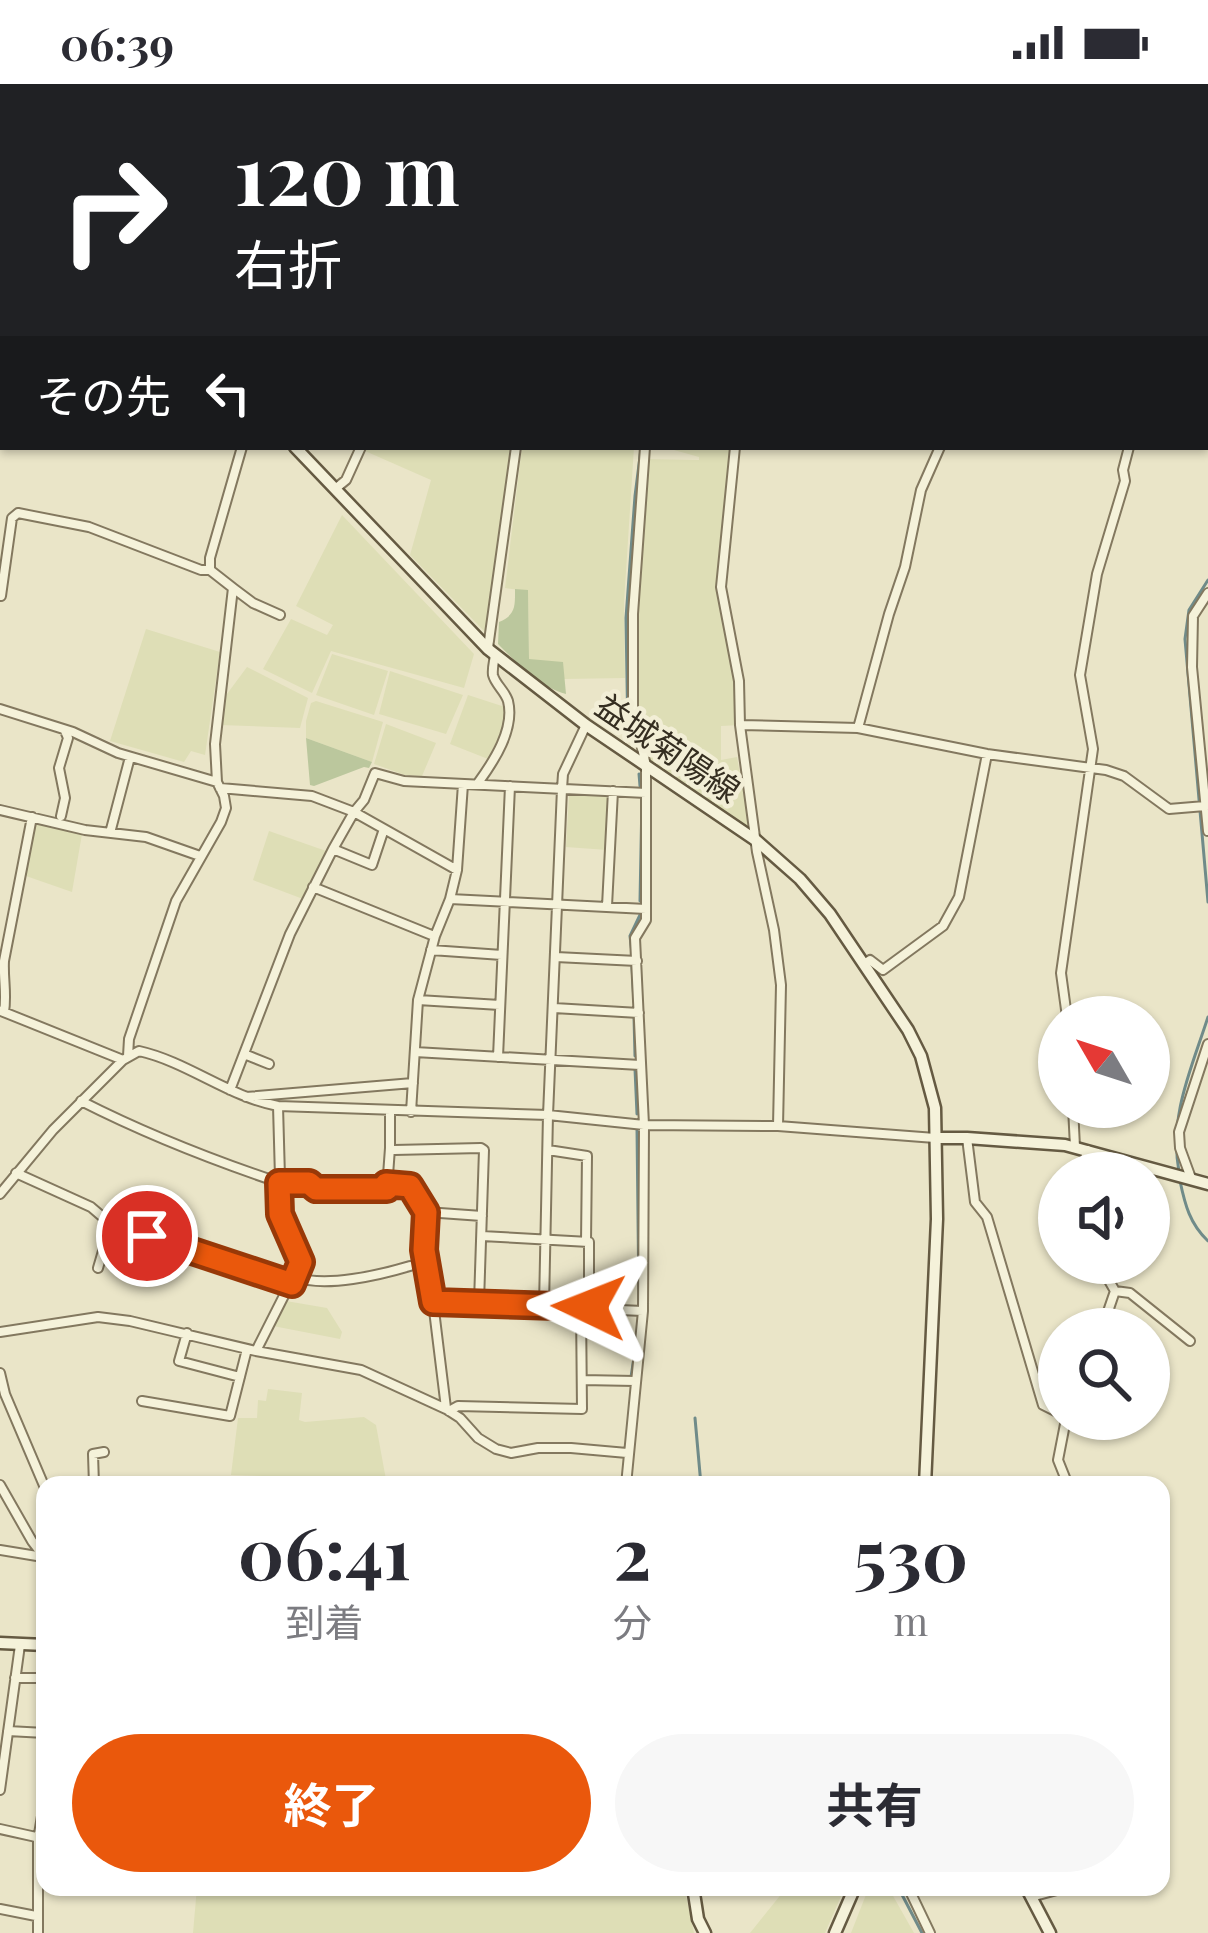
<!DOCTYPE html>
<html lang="ja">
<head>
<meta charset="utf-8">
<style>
	:root { --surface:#fff; --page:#f7f7f7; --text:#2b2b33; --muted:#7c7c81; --accent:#ea580c }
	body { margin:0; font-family:"Playfair Display","Noto Sans JP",serif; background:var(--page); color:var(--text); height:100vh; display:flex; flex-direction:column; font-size:45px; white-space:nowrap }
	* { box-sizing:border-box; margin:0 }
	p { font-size:39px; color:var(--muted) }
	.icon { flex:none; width:66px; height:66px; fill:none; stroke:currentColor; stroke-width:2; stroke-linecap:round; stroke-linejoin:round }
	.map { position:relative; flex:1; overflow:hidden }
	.side { position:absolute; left:36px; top:1392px; width:1134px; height:420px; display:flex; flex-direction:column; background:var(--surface); border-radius:24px; box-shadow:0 3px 9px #0004 }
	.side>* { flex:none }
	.banner { position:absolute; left:0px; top:0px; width:1209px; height:366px; box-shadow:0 3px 9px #0004; background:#202124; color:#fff; overflow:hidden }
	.needle { width:78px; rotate:309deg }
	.fabs { position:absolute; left:1038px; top:912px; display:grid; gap:24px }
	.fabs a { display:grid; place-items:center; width:132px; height:132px; border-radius:50%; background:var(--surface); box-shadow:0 3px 9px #0004; font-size:60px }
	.pin { position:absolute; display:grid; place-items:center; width:102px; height:102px; color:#fff; margin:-51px; border:6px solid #fff; border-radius:50%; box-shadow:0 3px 12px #0007 }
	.me { position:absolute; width:132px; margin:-66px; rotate:272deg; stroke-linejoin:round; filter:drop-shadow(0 0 9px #0008) }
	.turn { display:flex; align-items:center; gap:42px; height:252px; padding:0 36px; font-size:54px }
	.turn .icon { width:156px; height:156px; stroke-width:2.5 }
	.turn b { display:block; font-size:84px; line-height:102px }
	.then { display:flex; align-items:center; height:114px; padding:0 36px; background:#0003; gap:24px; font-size:45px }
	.eta { display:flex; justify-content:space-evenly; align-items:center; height:204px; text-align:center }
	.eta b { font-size:72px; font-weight:700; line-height:84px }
	.button { display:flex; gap:24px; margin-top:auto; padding:24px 36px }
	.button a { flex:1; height:138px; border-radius:72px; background:var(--accent); color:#fff; font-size:48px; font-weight:700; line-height:138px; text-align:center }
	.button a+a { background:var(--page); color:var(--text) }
	.status { display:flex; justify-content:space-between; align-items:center; height:84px; padding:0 60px; background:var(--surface); direction:ltr }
	.status svg { height:33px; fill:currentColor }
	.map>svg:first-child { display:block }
	.farmland { fill:#dedeb6 }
	.green { fill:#bbc79d }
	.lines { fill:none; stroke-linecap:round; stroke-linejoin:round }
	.stream { stroke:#708b89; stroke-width:3 }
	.street-casing { stroke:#83785f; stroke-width:12 }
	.secondary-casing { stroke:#655a42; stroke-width:15 }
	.street { stroke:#f5f2da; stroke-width:8 }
	.secondary { stroke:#f5f2da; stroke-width:10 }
	.route-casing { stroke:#983908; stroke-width:30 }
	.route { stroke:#ea580c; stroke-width:21 }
	.labels { text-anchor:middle; stroke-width:9; stroke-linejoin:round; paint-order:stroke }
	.street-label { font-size:33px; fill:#352e21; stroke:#f2eed6 }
</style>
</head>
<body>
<div class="status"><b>06:39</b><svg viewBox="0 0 49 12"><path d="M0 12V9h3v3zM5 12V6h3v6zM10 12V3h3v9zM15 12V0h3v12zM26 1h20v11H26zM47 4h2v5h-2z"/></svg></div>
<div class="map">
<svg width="1208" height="1849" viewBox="0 0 1208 1849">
	<rect width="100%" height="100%" fill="#eae5c8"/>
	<path class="farmland" d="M366 363H517L487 550 410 471 431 396 365 367Z
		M522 363H634L624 519 625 594 564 595 529 575 528 507 505 504Z
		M674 363H732L717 505 739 597 740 641 721 642V676L737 673 750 746 650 678 638 623 636 542 643 375 699 376V373L674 366Z
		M342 431 474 570 464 604 331 567 312 609 263 585 291 535 327 551 333 541 296 522Z
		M146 545 220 568 205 671 191 667 184 678 110 657Z
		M332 570 388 587 374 631 316 611Z
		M247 583 308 614 300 644 220 641 224 614Z
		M390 587 463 611 446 650 379 630Z
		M468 611 505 623 502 646 488 675 450 660Z
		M316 617 383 638 372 678 306 654V637L311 619Z
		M386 640 436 659 422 692 405 691 374 680Z
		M571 708 605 711 608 714 607 766 566 763 569 712Z
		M35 738 82 750 72 808 26 792Z
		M269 747 329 768 303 815 253 796Z
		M286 1217 327 1224 342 1248 340 1255 273 1242Z
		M268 1305 302 1309 299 1336 305 1338 364 1333 376 1341 387 1401H265V1392L231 1391 238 1334H257L258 1316 266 1317Z
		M197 1803H684L694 1849H193Z
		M787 1803H845L825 1849H750Z
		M869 1803H888L914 1849H851Z"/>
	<path class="green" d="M515 505 528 506 529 575 563 578 566 610C539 603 517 579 498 560L499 538C516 531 515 522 515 505Z
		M306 654 372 678 369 684 364 683 314 702 310 701Z"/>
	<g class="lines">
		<path class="stream" d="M762 3 764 0
			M1208 496 1189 526 1185 555 1208 818
			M628 655 626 534 635 412 641 365
			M639 690 640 702
			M640 817 642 714
			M632 869 630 852 640 831
			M632 882 634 918
			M634 933 635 972
			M635 985 637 1030
			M637 1044 639 1220
			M1179 1088C1169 1031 1191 986 1208 933
			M1180 1097C1185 1121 1190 1140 1208 1157
			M631 1293 635 1267
			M695 1334 701 1401
			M898 1803 922 1849"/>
		<g class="street-casing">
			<path id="street" d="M30 0 32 3
				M523 0H527
				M604 0 606 3
				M621 0V3
				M48 3 59 0
				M767 3 768 0
				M862 3 864 0
				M1065 3V0
				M0 66 3 65
				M735 363 721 503 739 597 740 641 757 768 774 846 781 901 778 1042
				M335 405 346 396 361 363
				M233 504 253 519 280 531
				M1208 509 1193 532 1192 583 1208 747
				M1 512 12 434 18 429 89 443 201 486H210
				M488 564 516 363
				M0 625 73 648 118 669 217 698
				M740 641 858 644 987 670 1106 686 1124 692 1169 725 1205 722
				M858 644 889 530 905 483 921 406 940 363
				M478 699C494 677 515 645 508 617 505 607 495 600 493 591 492 585 494 578 495 571
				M220 704 312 712 354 728 457 786
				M0 726 85 746 146 753 200 772
				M61 732 65 714 59 684 68 654 65 647
				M110 749 130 673
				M333 765 372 781 384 745
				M313 803 434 852
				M450 815 646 825
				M607 822 613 707
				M431 866 502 871
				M556 873 637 877
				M864 880 870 876 883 886 943 842 959 813 987 670
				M418 916 500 921
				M554 924 639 929
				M1 927 123 976
				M4 928C7 910 3 895 4 877L32 733
				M1067 933 1061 889 1093 665 1080 591 1097 490 1125 397 1123 386 1129 363
				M415 968 640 981
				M244 970 269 980
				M128 972 129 955 176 817 221 738 226 724 224 712 217 698 215 660 233 504 210 486V474L242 363
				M498 973 510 702
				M230 1006 290 850 333 765 354 728 364 716 375 689 404 697 646 709
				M246 1013 413 999
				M81 1017C142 1048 207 1074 272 1096 287 1101 303 1095 317 1104L387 1105 390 1064
				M1073 1023 1075 1063
				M390 1027V1064L394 1066 481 1064 484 1066 479 1218
				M411 1028 418 916 435 852 450 815 457 786 463 700
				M967 1054 975 1118 987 1133 1043 1321 1059 1329
				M548 1066 587 1072 586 1158
				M16 1089 91 1123 112 1141 292 1200
				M1082 1089 1087 1066
				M1191 1094 1180 1064 1179 1048 1208 960
				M386 1100 409 1102 426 1128 424 1166 433 1218
				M0 1110 53 1046 123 976 139 967C188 978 229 1013 278 1022L548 1031 644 1041 778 1042 935 1054
				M426 1128 482 1132
				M482 1152 589 1158V1223
				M1099 1179 1115 1207 1130 1209 1190 1257
				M98 1184 111 1140
				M296 1193C325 1204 380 1191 410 1182
				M544 1222 548 1031 562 705 563 690 586 641
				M1102 1245 1115 1207
				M0 1248 98 1233 130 1237 256 1267 361 1286 446 1325 460 1334 478 1354 496 1365 511 1369 538 1364H571L627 1369
				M187 1249 179 1277 240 1293
				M256 1267 301 1178 281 1129 278 1022
				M0 1289 5 1310 45 1404
				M582 1296 635 1297
				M142 1317 230 1332 247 1265
				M446 1324 433 1218 643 1227
				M449 1327 458 1322 582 1325 581 1223
				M1066 1335 1058 1376 1068 1401
				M0 1401 32 1457 45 1474
				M94 1401 93 1370 104 1368
				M626 1401 643 1227 644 1041 635 854 646 836V682L633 622V530L645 363
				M0 1466 43 1473
				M15 1594H45
				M8 1647 45 1649
				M0 1706 20 1561
				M45 1733 42 1732 38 1756 45 1757
				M0 1745 36 1753 38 1756V1849
				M908 1803 930 1849
				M1031 1813 1068 1803
				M0 1825 36 1832"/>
		</g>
		<g class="secondary-casing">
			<path id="secondary" d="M272 3V0
				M0 179H3
				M295 363 488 565 586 641 757 757 800 795 830 830 908 946 921 972 935 1024 937 1135 925 1401
				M936 1054H967L1065 1061 1208 1100
				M0 1559 45 1561
				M693 1803 698 1835 705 1849
				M1026 1803 1050 1849
				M835 1849 855 1803"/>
		</g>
		<use href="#street" class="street"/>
		<use href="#secondary" class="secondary"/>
	</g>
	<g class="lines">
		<g class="route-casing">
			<path id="route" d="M147 1152 292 1200 301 1178 280 1130 279 1099H309L316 1105H387L386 1100 410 1102 426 1128 424 1166 433 1218 589 1223"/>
		</g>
		<use href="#route" class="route"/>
	</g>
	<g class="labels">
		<g class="street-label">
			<text transform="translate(668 664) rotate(34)" y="12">益城菊陽線</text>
		</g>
	</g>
</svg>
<div class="fabs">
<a><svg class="needle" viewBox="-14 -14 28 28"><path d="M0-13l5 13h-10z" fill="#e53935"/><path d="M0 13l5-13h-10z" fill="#7c7c81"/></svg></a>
<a><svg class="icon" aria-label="sound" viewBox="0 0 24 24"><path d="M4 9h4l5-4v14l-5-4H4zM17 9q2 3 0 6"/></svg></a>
<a><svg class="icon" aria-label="search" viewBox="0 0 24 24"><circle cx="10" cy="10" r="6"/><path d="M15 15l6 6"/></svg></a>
</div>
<div class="pin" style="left:147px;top:1152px;background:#d93025"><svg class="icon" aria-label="arrive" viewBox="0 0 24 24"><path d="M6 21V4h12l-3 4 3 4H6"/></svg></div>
<svg class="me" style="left:589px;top:1223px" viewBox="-20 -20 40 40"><path d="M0-17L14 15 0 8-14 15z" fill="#ea580c" stroke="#fff" stroke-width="4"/></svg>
<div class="banner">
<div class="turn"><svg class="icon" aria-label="right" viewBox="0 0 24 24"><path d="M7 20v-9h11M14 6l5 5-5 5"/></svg><div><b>120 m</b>右折</div></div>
<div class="then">その先<svg class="icon" aria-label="left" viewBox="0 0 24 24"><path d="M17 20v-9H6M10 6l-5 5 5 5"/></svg></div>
</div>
<section class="side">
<div class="eta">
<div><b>06:41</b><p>到着</p></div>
<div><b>2</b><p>分</p></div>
<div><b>530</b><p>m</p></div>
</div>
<div class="button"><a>終了</a><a>共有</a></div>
</section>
</div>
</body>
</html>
